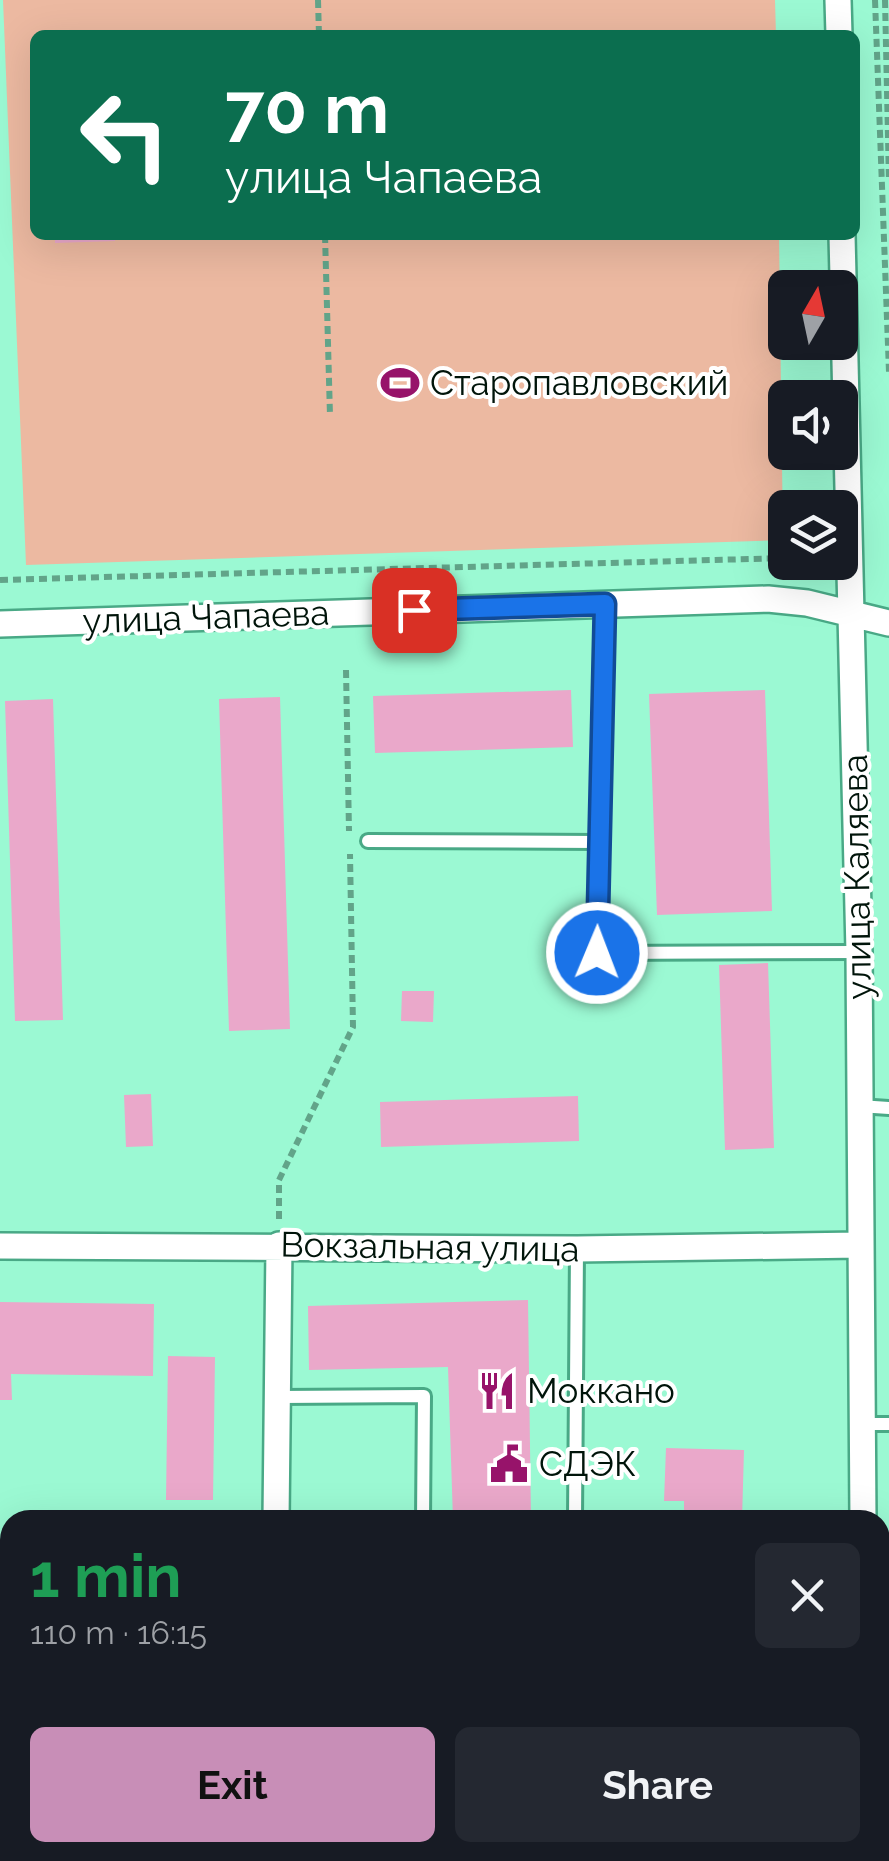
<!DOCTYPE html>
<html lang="en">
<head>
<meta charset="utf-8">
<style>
	:root { --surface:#171b24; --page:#242831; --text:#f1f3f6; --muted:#9ea1a6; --accent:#c88eb7 }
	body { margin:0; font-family:Raleway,sans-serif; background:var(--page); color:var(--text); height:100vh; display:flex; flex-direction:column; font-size:38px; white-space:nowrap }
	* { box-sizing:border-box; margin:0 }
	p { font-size:32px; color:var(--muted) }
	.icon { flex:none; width:55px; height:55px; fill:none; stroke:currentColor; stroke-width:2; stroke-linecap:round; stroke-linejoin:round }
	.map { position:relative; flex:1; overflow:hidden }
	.side { position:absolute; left:0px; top:1510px; width:890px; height:352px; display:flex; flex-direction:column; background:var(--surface); border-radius:30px 30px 0 0; box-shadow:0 10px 40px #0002 }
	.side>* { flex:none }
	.guide { position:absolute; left:30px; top:30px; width:830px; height:210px; border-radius:15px; box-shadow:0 10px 40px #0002; background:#0b6e4f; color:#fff; overflow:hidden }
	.needle { width:65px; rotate:9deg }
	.tools { position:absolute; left:768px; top:270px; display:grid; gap:20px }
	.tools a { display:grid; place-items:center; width:90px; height:90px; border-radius:15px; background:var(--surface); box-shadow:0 10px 40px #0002; font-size:50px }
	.pin { position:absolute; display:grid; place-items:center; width:85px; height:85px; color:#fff; margin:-42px; border-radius:20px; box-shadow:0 5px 15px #0006 }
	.me { position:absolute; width:110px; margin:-55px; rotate:1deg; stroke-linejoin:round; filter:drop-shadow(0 0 8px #0008) }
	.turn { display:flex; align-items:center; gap:35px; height:210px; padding:0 30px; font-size:45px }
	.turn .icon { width:130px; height:130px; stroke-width:2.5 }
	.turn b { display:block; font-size:70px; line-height:85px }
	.round { display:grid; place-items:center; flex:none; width:105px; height:105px; border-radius:15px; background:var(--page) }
	.overview { display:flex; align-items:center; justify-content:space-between; height:170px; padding:0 30px }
	h1 { font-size:60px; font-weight:700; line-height:75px; color:#1e9e55 }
	.button { display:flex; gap:20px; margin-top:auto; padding:20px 30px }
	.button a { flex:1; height:115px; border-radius:15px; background:var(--accent); color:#111; font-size:40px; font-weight:700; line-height:115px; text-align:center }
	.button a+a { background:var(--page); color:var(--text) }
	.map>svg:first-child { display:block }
	.green { fill:#ecb9a1 }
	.building { fill:#eaa8ca }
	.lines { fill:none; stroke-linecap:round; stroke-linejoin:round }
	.service-casing { stroke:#49a986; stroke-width:18 }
	.minor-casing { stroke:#49a986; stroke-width:30 }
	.secondary-casing { stroke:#49a986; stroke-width:40 }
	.path { stroke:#62a489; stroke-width:6; stroke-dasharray:8 5; stroke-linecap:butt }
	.service { stroke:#fff; stroke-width:12 }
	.minor { stroke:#fff; stroke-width:25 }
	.secondary { stroke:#fff; stroke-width:35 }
	.route-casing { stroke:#114b97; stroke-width:25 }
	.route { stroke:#1a73e8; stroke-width:18 }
	.labels { text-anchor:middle; stroke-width:8; stroke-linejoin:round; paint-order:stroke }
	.poi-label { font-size:35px; fill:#00140a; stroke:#fff; text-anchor:start }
	.street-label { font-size:35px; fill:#00140a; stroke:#fff }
</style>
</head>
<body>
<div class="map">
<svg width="889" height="1861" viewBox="0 0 889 1861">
	<rect width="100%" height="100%" fill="#9bf9d3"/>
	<path class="green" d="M3 0H775L776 35H35V235H779L783 540 26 565Z
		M10 1619V1679L0 1669V1627Z"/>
	<path class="building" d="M55 235H115V241L55 243Z
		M571 690 573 747 375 753 373 696Z
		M765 690 772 911 657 915 649 694Z
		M280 697 290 1029 229 1031 219 699Z
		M53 699 63 1020 15 1021 5 701Z
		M768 963 774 1148 725 1150 719 965Z
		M402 991H434L433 1022 401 1021Z
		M151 1094 153 1146 126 1147 124 1095Z
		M578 1096 579 1141 381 1147 380 1102Z
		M528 1300 531 1520H453L448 1367 309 1370 308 1306Z
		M0 1302 154 1304 153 1376 11 1374 12 1400H0Z
		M168 1356 215 1357 213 1500H166Z
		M666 1448 744 1450 742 1520H684V1501H664Z
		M589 1852H721L719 1861H618Z"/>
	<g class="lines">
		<g class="service-casing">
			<path id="service" d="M605 603 597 953 859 952
				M368 841 600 842
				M859 1106 889 1108
				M280 1397 424 1396 423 1520
				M862 1424H889
				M575 1520 577 1249"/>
		</g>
		<g class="minor-casing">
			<path id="minor" d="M838 0 839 35
				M842 235 859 952 863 1520
				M0 624 768 599 807 603 889 623
				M0 1246 577 1249 859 1245
				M276 1520 279 1245
				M868 1852V1861
				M265 1861V1852"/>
		</g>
		<g class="secondary-casing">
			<path id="secondary" d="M0 1857 19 1861"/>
		</g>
		<path class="path" d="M318 0 319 35
			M875 0 889 372
			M885 0 889 182
			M325 235 330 416
			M0 580 785 558
			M346 670 349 831
			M279 1219V1180L353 1027 350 854
			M0 1594 10 1604
			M0 1688 10 1698
			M0 1752 10 1754
			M97 1861 99 1852"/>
		<use href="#service" class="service"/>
		<use href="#minor" class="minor"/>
		<use href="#secondary" class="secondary"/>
	</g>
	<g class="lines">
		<g class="route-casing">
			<path id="route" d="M414 610 605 604 597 953"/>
		</g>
		<use href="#route" class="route"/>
	</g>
	<defs>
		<g id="stadium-bare" transform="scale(3)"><path d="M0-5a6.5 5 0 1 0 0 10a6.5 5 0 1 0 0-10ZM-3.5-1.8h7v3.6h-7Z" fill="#97136a" stroke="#fff" stroke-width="2.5" paint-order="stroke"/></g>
		<g id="restaurant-bare" transform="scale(3)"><path d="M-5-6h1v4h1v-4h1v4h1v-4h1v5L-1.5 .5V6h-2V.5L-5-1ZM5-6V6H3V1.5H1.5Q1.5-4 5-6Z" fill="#97136a" stroke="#fff" stroke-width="2.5" paint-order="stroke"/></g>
		<g id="civic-bare" transform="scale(3)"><path d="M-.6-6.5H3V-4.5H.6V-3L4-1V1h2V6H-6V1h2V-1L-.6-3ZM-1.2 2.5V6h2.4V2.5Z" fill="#97136a" stroke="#fff" stroke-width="2.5" paint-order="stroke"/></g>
	</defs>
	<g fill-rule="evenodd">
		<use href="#stadium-bare" x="400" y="383"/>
		<use href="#restaurant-bare" x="497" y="1391"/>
		<use href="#civic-bare" x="509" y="1464"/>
	</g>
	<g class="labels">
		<g class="poi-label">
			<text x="430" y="395">Старопавловский</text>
			<text x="527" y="1403">Моккано</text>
			<text x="539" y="1476">СДЭК</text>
		</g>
		<g class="street-label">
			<text transform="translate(206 617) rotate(-2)" y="12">улица Чапаева</text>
			<text transform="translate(857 877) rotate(-91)" y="12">улица Каляева</text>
			<text transform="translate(430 1247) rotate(1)" y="12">Вокзальная улица</text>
		</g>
	</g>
</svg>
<div class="tools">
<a><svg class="needle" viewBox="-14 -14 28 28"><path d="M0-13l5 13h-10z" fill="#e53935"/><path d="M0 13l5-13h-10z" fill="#9ea1a6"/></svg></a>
<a><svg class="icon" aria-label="sound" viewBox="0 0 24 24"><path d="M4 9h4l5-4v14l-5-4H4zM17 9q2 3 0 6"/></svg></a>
<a><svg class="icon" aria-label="layers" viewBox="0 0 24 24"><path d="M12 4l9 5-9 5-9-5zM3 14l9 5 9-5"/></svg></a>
</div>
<div class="pin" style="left:414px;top:610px;background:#d93025"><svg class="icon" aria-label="arrive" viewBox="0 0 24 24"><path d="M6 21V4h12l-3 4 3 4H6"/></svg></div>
<svg class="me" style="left:597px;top:953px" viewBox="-20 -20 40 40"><circle r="17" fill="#1a73e8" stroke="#fff" stroke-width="3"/><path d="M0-11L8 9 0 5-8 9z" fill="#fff"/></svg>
<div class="guide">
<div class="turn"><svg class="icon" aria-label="left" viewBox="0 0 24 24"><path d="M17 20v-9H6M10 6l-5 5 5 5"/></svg><div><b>70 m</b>улица Чапаева</div></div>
</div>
<section class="side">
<div class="overview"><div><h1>1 min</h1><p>110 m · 16:15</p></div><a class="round"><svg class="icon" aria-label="close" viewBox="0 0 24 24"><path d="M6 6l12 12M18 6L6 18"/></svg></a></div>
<div class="button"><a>Exit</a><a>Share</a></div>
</section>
</div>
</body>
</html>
